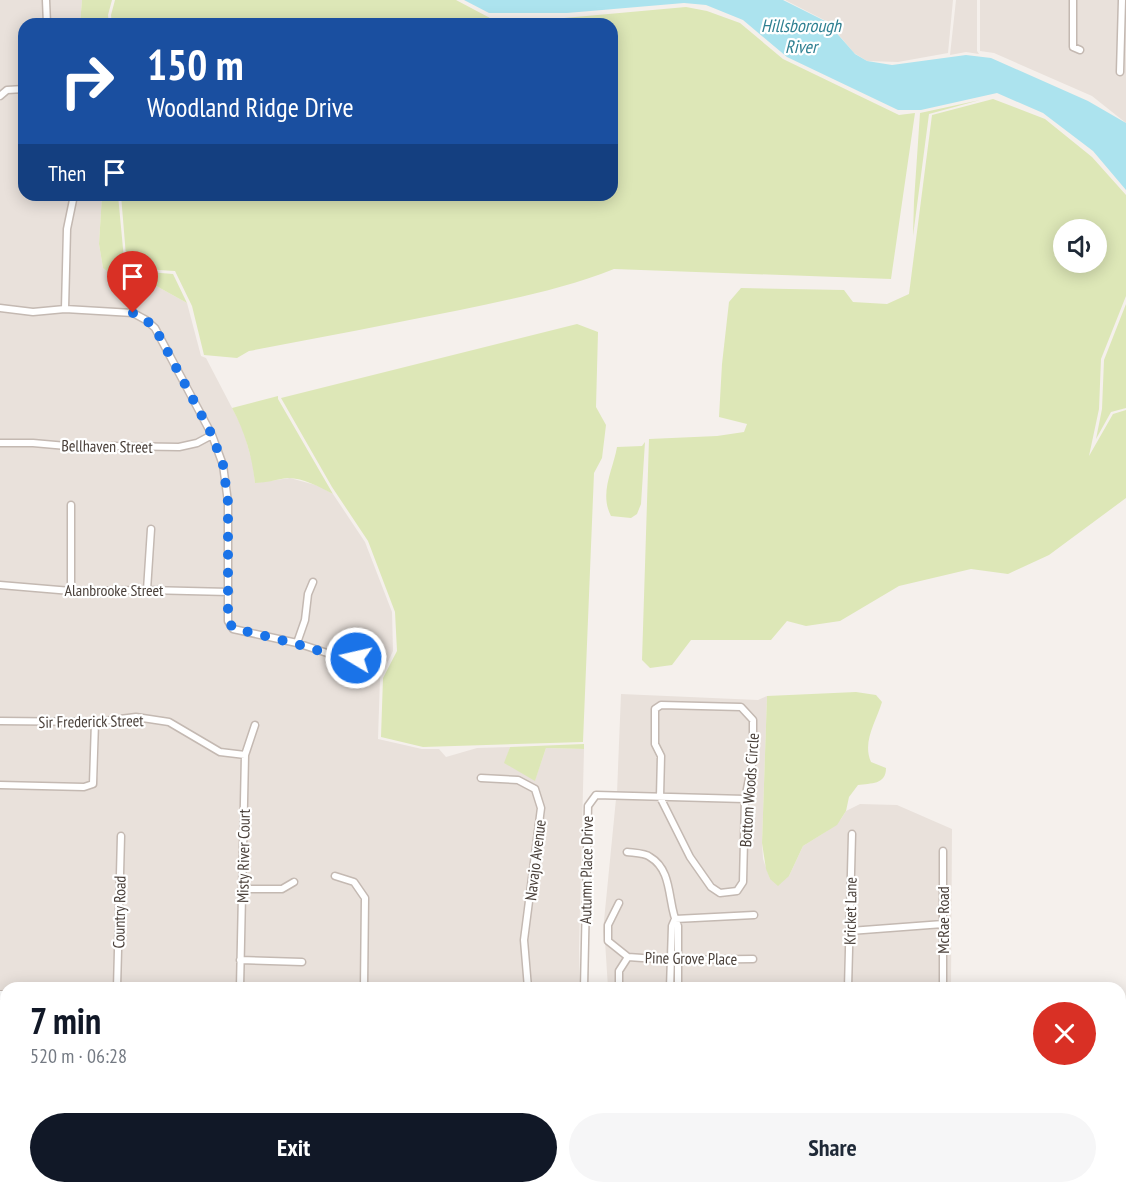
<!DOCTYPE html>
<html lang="en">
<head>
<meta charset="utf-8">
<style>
	:root { --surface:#fff; --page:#f6f6f7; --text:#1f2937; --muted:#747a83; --accent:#111827 }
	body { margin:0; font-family:"PT Sans Narrow",sans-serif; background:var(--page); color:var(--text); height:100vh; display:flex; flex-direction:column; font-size:22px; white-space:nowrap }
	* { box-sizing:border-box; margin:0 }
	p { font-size:20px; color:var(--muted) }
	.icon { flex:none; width:33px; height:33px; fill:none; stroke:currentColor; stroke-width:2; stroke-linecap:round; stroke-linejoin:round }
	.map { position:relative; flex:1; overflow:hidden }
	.panel { position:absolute; left:0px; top:982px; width:1126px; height:212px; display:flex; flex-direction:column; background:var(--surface); border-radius:18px 18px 0 0; box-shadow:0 3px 15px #0003 }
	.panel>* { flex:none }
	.hud { position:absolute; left:18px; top:18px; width:600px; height:183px; border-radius:18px; box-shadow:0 3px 15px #0003; background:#1a4fa0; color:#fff; overflow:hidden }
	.buttons { position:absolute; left:1053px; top:219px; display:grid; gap:12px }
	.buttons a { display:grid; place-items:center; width:54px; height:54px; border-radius:50%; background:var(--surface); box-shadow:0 3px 15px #0003; font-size:30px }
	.pin { position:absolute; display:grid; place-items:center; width:51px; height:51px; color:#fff; margin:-62px -26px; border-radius:50% 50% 50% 0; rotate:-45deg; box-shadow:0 0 6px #0007 }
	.pin .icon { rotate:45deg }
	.me { position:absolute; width:66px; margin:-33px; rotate:279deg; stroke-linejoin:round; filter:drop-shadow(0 0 4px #0008) }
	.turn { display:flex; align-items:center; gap:21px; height:126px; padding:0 30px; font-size:27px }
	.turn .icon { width:78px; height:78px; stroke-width:2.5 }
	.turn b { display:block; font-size:42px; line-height:51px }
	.then { display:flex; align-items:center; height:57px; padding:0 30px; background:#0003; gap:12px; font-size:22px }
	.round { display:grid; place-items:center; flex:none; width:63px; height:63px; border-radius:32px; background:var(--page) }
	.head { display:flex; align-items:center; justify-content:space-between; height:102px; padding:0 30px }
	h1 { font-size:36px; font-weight:700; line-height:45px; color:var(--accent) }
	.cta { display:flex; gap:12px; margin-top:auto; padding:12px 30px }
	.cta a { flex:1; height:69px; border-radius:36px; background:var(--accent); color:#fff; font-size:24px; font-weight:700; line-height:69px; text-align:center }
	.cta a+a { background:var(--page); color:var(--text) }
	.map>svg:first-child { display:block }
	.residential { fill:#e9e1db }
	.green { fill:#dde7b7; fill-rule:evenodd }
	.water { fill:#ace3ee }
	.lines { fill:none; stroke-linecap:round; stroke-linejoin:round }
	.minor-casing { stroke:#c4b9b2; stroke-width:9 }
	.tertiary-casing { stroke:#c4b9b2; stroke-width:10 }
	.minor { stroke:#fff; stroke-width:6 }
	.tertiary { stroke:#fff; stroke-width:8 }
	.route { stroke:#1a73e8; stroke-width:10; stroke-dasharray:0 18 }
	.labels { text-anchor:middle; stroke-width:4.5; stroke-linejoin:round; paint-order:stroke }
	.street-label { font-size:16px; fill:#4a403a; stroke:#fff }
	.water-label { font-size:18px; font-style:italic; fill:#2f8092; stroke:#fff }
</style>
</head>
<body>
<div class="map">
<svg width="1126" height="1193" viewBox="0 0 1126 1193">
	<rect width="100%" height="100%" fill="#f5f0ec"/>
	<path class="residential" d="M0 0H42L43 24H24V86L7 87 0 92Z
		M49 0H82L80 24H50Z
		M785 0H953L948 53 898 62 867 61 854 53 828 22Z
		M956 0H977V51L979 54 966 52 950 55Z
		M980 0H1126V123L1092 96 994 53 980 51Z
		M24 92V195H71L63 229 62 306 33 309 0 305V101L8 93Z
		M78 195H102L99 244 103 268 131 272 187 303 201 356 206 358 243 429 253 465 255 483 290 478 319 486 333 494 365 542 392 612 393 651 380 678 378 739 422 749H439L446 757 477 748 510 747 505 763 535 780 546 748 584 749 579 949 580 988H532L528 940 545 809 538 788 518 777 478 775 477 781 517 783 532 791 538 809 521 939 525 988H368V897L357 880 333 872 331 878 352 885 361 899V988H244V963L305 965V959L244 957 246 892H282L299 883 295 878 281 886H246L248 755 260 723 253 722 242 751 221 749 171 719 137 714 95 719 0 717V589L68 594 147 593 225 595V621L232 632 296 646 341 661H360L359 655H342L302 642 309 621 311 595 317 580 311 578 305 593 302 620 295 640 236 626 232 620V502L227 465 217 435 158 327 148 318 133 310 69 306 71 229Z
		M0 311 33 315 65 312 132 316 143 322 152 330 208 434 196 440 179 444 113 443 89 445 33 440H0Z
		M210 440 220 466 224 503 225 589 151 587 154 527 148 526 144 587 75 588 74 501 68 502 67 588 0 582V447L33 446 89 452 113 449 179 450 198 446Z
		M621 694 758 700 767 696 762 843 763 859 770 879 789 876 803 846 827 831 841 819 846 811 860 804 897 805 952 829 951 988H947V848L940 849V921L854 927 855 831H848L844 988H682V963L756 962 757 956H682V926L680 922 757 918V912L678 916 672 884 665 867 650 853 624 848 623 854 648 859 658 869 665 885 671 917 667 956 629 954 611 939 612 925 624 902 618 899 605 923 604 938 603 931 616 799 658 800 687 858 708 889 721 896 738 894 747 882 748 799 757 759V720L744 705 661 702 652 709 651 744 658 756 657 794 617 793Z
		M662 708 739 710 750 722V759L742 795 664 794 665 756 658 743 659 710Z
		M136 720 167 725 218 754 241 758 237 988H121L125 833H118L114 988H6V992H0V789L84 790 95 787 98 775 99 725Z
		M0 724 92 725 90 782 84 784 0 782Z
		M666 800 741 802 740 881 735 888 721 890 714 885 694 855Z
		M940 927V988H851L854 933Z
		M605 941 623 957 616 971 615 988H608Z
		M629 960 667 962 666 988H623V971Z
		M0 998 6 999V1188H426V1193H0Z
		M1120 1021H1126V1156H1121Z
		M1126 1158V1193H947V1188H1120L1121 1159Z
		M433 1188H521V1193H433Z
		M528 1188H579V1193H528Z
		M609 1188H940V1193H609Z"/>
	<path class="green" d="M82 0H112L108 15 109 24H80Z
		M115 0H456L490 18H564L686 7 707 11 740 23 783 59 899 115 915 113 891 279 614 269C564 289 512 299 460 310 389 324 319 338 249 351L237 358 204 355 192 306 175 271 127 268 121 195H612V24H112L111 15Z
		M993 99 1045 119 1092 157 1126 195V296L1101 359 1099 409 1089 456 1113 414 1126 410V498L1049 555 1008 574 971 569 899 586 840 621 806 626 787 621 771 640H691L672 665 650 668 642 660 649 439 717 436 744 432 747 424 719 417 722 364 729 302 741 288 844 290 853 302 887 304 909 294 932 115ZM1064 230H1096V262H1064Z
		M980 100 929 114 913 236 914 201 920 113Z
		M102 195H118L125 270 173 274 187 303 131 272 117 278 103 268 99 244Z
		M1126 304V408L1111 412 1096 439 1102 409 1104 360Z
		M577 324 598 332 596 407 606 425 602 458 594 473 583 742 423 747 381 737 383 678 397 651 395 612 368 541 332 487 281 398Z
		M278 396V399L333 494C319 487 304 478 288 478 277 479 267 483 255 483 252 456 245 432 232 408Z
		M645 442 641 504 637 514 631 518 611 516C599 493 613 470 617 447L642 446Z
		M856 692 876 695 882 702C876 722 862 742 871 762L886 768C886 785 871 783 858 785L849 797 846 811 837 825 803 846 789 876 778 886 770 879 766 869 762 843 767 696Z
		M584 744V749L546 748 535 781 504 763 510 747Z"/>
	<path class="water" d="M464 0H783L827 22 855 54 867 61 892 65 966 55 991 58 1088 101 1126 123V190L1093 151 1043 113 997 93 921 110H898L787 57 743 20 706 5 684 3 567 13H489Z"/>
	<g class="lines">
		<g class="minor-casing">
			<path id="minor" d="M46 0 47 24
				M1073 0V47L1080 50
				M1120 72 1122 0
				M0 96 7 90 24 89
				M0 308 33 312 65 309 133 313 146 320 155 328 212 435 223 465 228 502V621L233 629 297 643 342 658H356
				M65 309 67 229 74 195
				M0 443H33L89 448 113 446 179 447 197 443 212 435
				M0 585 71 591 147 590 229 592
				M147 590 151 529
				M71 591V505
				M297 643 305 620 308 594 313 582
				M661 705 741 707 753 720V759L745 799 743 882 737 891 720 893 711 887 690 857 660 797 661 756 655 744V709Z
				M0 721 95 722 136 717 169 722 220 752 245 755
				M481 778 518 780 535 789 541 808 524 940 528 988
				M0 785 84 787 93 784 95 722
				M627 852C634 853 645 853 650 857 674 871 667 905 678 926V988
				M335 876 354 882 365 898 364 988
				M242 889H282L294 882
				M619 903 608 925V941L628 957
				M675 919 754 915
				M850 931 943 924
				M628 957 671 960 753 959
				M240 960 302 962
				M117 988 121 836
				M240 988 245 755 255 725
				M584 988 588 806 596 795 745 799
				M619 988V971L628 957
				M670 988 672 926 675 919
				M848 988 852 834
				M943 988V851
				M430 1193V1188
				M525 1193V1188
				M943 1193 944 1188"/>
		</g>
		<g class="tertiary-casing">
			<path id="tertiary" d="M0 995H6
				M1120 1014 1126 1015"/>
		</g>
		<use href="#minor" class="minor"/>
		<use href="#tertiary" class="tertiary"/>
	</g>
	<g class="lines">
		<path class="route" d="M133 313 146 320 155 328 212 435 223 465 228 502V621L233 628 297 644 342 658H356"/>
	</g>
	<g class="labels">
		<g class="street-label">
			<text transform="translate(107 446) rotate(1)" y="6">Bellhaven Street</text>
			<text x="114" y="596">Alanbrooke Street</text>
			<text transform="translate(91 721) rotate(-1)" y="6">Sir Frederick Street</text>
			<text transform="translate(749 790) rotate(-86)" y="6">Bottom Woods Circle</text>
			<text transform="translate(243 856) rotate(-89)" y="6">Misty River Court</text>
			<text transform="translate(535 860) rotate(-83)" y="6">Navajo Avenue</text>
			<text transform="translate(586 870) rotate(-89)" y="6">Autumn Place Drive</text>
			<text transform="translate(850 911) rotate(-89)" y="6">Kricket Lane</text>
			<text transform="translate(119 912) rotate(-89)" y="6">Country Road</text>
			<text transform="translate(943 920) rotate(-90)" y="6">McRae Road</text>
			<text transform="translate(691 958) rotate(1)" y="6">Pine Grove Place</text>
		</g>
		<g class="water-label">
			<text x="801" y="32">Hillsborough<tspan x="801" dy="21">River</tspan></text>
		</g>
	</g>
</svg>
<div class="buttons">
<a><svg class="icon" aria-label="sound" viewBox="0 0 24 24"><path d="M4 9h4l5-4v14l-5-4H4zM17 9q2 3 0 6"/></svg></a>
</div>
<div class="pin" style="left:133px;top:313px;background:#d93025"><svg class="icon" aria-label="arrive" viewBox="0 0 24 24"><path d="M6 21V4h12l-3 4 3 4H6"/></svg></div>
<svg class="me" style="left:356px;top:658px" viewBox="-20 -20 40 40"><circle r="17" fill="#1a73e8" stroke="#fff" stroke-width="3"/><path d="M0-11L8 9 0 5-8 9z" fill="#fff"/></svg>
<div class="hud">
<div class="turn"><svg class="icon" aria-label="right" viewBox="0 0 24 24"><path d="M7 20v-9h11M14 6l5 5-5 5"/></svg><div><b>150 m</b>Woodland Ridge Drive</div></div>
<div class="then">Then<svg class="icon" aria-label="arrive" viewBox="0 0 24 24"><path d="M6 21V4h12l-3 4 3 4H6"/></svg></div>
</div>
<section class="panel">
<div class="head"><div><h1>7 min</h1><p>520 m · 06:28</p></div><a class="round" style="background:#d93025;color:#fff"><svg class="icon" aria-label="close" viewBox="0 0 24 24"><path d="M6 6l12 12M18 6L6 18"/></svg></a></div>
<div class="cta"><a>Exit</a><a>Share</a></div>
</section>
</div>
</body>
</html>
